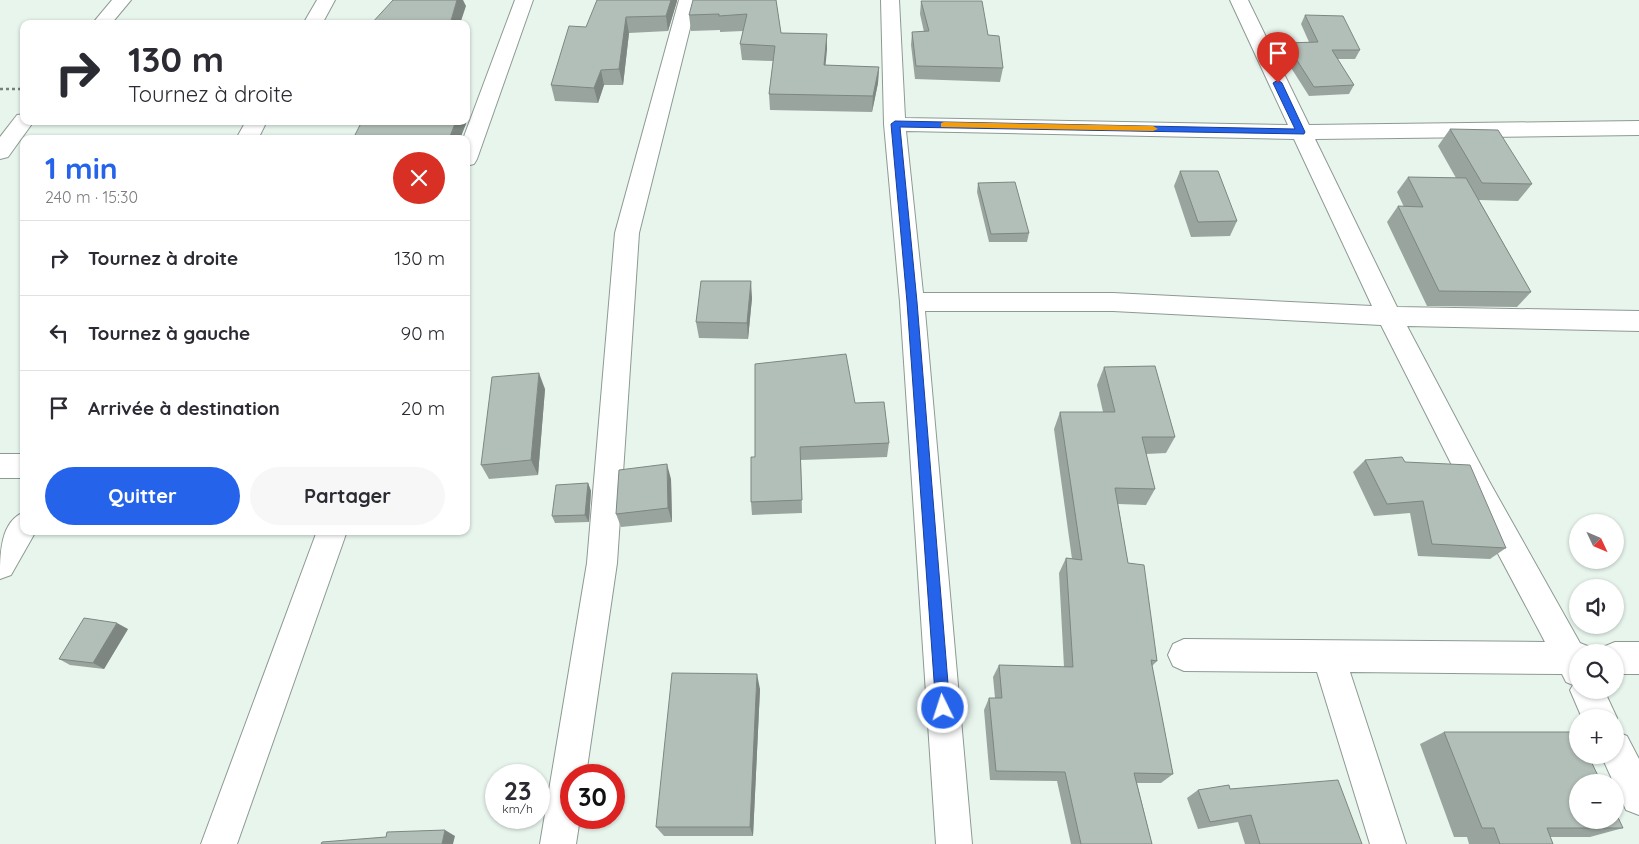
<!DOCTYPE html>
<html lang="fr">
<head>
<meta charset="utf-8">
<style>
	:root { --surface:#fff; --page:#f7f7f7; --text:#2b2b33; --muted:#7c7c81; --line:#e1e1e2; --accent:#2563eb }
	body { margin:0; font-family:Quicksand,sans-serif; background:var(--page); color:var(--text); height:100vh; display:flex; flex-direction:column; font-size:19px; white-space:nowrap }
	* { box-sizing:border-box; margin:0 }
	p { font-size:16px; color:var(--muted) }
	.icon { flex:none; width:28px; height:28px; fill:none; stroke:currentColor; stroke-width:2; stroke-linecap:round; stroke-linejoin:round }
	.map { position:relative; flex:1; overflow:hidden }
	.drawer { position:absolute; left:20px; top:135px; width:450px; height:400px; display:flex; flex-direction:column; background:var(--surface); border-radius:10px; box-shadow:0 1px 4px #0004 }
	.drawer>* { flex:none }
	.top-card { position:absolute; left:20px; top:20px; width:450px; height:105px; border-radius:10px; box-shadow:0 1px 4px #0004; background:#fff; color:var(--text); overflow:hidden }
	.needle { width:32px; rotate:134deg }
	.tools { position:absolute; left:1569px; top:514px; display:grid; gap:10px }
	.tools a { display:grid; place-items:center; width:55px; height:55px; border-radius:50%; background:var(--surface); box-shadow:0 1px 4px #0004; font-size:25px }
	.speed { position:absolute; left:485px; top:764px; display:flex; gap:10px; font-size:25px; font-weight:700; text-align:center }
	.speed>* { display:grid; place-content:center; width:65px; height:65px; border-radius:50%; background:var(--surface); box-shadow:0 1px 4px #0004; line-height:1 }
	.speed small { font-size:12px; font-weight:400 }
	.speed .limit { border:8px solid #d22; background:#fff; color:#111 }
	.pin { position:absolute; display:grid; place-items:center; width:42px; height:42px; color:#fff; margin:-51px -21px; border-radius:50% 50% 50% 0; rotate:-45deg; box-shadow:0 0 5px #0007 }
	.pin .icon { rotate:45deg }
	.me { position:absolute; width:55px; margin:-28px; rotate:356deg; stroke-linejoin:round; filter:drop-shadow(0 0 4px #0008) }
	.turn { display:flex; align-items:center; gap:18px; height:105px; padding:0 25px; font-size:22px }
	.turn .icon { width:65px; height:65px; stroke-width:2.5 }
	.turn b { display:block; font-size:35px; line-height:42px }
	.round { display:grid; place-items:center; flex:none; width:52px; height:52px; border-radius:26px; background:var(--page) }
	.summary { display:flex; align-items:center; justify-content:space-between; height:85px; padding:0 25px }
	h1 { font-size:30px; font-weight:700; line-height:38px; color:var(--accent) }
	.button { display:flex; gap:10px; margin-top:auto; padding:10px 25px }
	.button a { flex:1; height:58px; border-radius:30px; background:var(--accent); color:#fff; font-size:20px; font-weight:700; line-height:58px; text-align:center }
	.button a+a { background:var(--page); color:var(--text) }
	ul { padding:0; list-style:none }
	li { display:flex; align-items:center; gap:15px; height:75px; padding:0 25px; border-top:1px solid var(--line) }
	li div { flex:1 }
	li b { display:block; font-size:19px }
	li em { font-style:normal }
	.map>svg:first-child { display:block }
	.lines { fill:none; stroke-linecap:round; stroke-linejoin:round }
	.minor-casing { stroke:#8d9a93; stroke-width:2 }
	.path { stroke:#77817b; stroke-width:2.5; stroke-dasharray:3 3; stroke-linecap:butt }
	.minor { fill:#fff; fill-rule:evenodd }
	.wall { fill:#99a49e }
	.shaded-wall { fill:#7d8681 }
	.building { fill:#b2bfb8; stroke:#7d8681 }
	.route { fill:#2563eb; stroke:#184099 }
	.slow { fill:#f59e0b }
</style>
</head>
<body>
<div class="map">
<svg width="1639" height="844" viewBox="0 0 1639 844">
	<rect width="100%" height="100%" fill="#e7f5ed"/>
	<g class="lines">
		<g class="minor-casing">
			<path id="minor" d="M112 0H131L111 24H92Z
				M317 0H335L322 24H303Z
				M515 0H533L477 159 474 164 466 166V139H463Z
				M679 0H697L639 233 617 563 586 775H571V818H580L576 844H540L587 563 615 233Z
				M881 0H899L905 118 1288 125 1230 0H1248L1309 125 1639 121V135L1315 139 1397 307 1639 311V331L1407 326 1489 481 1580 643 1590 647 1592 652H1578V690H1604L1617 718 1615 723V718H1582L1570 690 1573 685 1566 682 1562 674 1350 672 1406 844H1370L1317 672 1184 671 1173 666 1168 655 1173 644 1184 639 1545 642 1469 499 1381 325 1113 311H925L972 844H936L900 302 884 124ZM906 131 1294 139 1372 306 1113 293H923Z
				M24 114V121H34L8 157 0 159V137L17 115Z
				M246 121H267L258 139H236Z
				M0 454H24V478H0Z
				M24 512V531H36L11 575 0 579C0 554 0 522 24 512Z
				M317 531H347L237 844H201Z
				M1615 642H1639V674H1615V652H1601L1603 647Z
				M1615 731 1627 736 1639 759V815L1626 810 1601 755H1615Z"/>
		</g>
		<path class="path" d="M0 89H24"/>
		<use href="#minor" class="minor"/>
	</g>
	<path class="wall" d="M776 0 781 33 827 34 825 65 879 67 878 83 872 112 770 110 769 94 773 61 742 60 740 44 743 31 720 32V30L691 31 689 15Z
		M677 1 668 31 629 33 623 85H604L598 103 555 101 551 85 586 27Z
		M921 1 988 35 1003 68 1000 82 915 79 911 45 912 32H924L920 14Z
		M1305 15 1360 50 1355 59H1337L1354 85 1349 94 1309 96 1281 52 1286 43 1309 42 1301 24Z
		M1450 129 1532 184 1518 201 1479 200 1531 292 1517 307 1427 306 1387 222 1398 206 1404 207 1397 192 1408 177 1456 178 1438 146Z
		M1180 171 1237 221 1230 236 1191 237 1174 186Z
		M978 183 1029 233 1027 242H989L977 192Z
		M752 298 748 339 699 338 696 322Z
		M1104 367 1175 437 1166 453 1146 454 1155 489 1146 505 1118 504 1128 563 1157 661 1152 666 1173 774 1161 783H1137L1152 844H1071L1057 781 990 780 984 710 989 698H995L993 677 999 665 1064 667 1059 573 1066 558 1072 559 1054 429 1060 412H1103L1097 385Z
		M545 389 538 475 489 479 481 465Z
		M855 403 889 443 887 457 801 460 802 513 752 515 751 502 755 457Z
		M1365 460 1405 462 1506 548 1490 559 1418 556 1410 513 1374 516 1353 472Z
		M671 479 672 522 621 527 616 514Z
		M588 483 591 491 589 522 555 523 552 516Z
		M128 629 104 669 70 665 59 659Z
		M760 689 753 836H664L656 827Z
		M1444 732 1623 828 1590 837H1550L1553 844H1469L1467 837H1454L1420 744Z
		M1230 789 1362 844H1245L1238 822 1198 829 1187 798 1198 790Z"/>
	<path class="shaded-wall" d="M457 0H463L466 6 460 24H450Z
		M671 0H677V1L668 31 666 16Z
		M626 17 629 33 623 85 619 69Z
		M827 34V50L824 81V65Z
		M879 67 878 83 872 112 873 96Z
		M601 70 604 85 598 103 594 88Z
		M456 121H465L466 124 460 139H449Z
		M751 281 752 298 748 339 747 323Z
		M539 373 545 389 538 475 531 460Z
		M667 464 671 479 672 522 668 508Z
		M588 483 591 491 589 522 585 515Z
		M117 623 128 629 104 669 93 663Z
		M757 674 760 689 753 836 750 827Z
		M445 830 455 836 453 844H442Z"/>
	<path class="building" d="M393 0H457L450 24H371Z
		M597 0H671L666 16 626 17 619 69 601 70 594 88 551 85 569 26 586 27Z
		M693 0H776L781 33 827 34 824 65 879 67 873 96 769 94 775 46 740 44 747 14 719 16V14L689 15Z
		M921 1H982L988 35 999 36 1003 68 916 66 912 32 929 31Z
		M1305 15 1343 16 1360 50H1332L1354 85 1314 87 1286 43 1318 42Z
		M362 121H456L449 139H353Z
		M1450 129 1498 130 1532 184 1482 183Z
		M1180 171H1218L1237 221 1198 222Z
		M1408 177 1466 178 1531 292 1439 291 1398 206 1423 207Z
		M1015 182 1029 233 991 234 978 183Z
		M701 281H751L747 323 696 322Z
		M846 354 855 403 884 402 889 443 800 447 802 500 751 502V457H755V364Z
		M1155 366 1175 437H1142L1155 489 1115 488 1128 563 1144 565 1157 661 1151 660 1173 774 1134 773 1152 844H1081L1065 772 996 771 989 698H1002L999 665 1073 667 1066 558 1082 560 1060 412H1115L1104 367Z
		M539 373 531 460 481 465 492 377Z
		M1402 457 1405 462 1470 465 1506 548 1432 544 1423 501 1387 504 1365 460Z
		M667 464 668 508 616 514 619 470Z
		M588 483 585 515 552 516 556 485Z
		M84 618 117 623 93 663 59 659Z
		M672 673 757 674 750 827H656Z
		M1444 732H1577L1578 755H1588L1601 782H1578V820H1615V811L1623 828H1547L1553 844H1500L1494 828H1482Z
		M1338 780 1362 844H1260L1251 815 1210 822 1198 790 1229 785 1230 789Z
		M445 830 442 844H321L322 842 386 837 387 832Z"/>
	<path class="route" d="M1278 80 1282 83 1305 132 1304 134 900 127 917 302 950 708 948 713 943 715 938 713 936 708 907 302 891 124 895 121 1295 129 1273 83Z"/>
	<path class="slow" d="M944 122 1153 126 1158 129 1153 131 941 127V123Z"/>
</svg>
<div class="tools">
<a><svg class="needle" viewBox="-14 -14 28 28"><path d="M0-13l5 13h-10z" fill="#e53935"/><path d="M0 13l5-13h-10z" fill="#7c7c81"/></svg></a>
<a><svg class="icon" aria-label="sound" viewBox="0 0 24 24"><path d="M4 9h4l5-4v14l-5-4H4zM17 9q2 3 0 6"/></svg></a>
<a><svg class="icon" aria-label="search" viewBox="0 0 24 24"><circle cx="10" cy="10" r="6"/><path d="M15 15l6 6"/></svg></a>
<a>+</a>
<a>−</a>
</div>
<div class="speed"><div>23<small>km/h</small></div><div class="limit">30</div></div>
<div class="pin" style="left:1278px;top:83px;background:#d93025"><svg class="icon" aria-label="arrive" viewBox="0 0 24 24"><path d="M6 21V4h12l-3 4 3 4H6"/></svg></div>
<svg class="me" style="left:943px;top:708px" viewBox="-20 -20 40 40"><circle r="17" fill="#2563eb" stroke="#fff" stroke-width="3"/><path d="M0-11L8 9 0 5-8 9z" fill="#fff"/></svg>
<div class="top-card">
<div class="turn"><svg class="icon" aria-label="right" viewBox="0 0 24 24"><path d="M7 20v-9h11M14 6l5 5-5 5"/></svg><div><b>130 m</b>Tournez à droite</div></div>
</div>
<section class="drawer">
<div class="summary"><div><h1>1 min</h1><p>240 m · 15:30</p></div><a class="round" style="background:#d93025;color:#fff"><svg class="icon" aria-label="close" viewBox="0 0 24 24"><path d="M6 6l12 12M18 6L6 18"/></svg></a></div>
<ul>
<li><svg class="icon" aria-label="right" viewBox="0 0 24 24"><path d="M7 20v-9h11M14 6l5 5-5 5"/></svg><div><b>Tournez à droite</b></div><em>130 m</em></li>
<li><svg class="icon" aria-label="left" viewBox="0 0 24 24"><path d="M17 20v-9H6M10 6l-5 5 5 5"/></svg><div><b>Tournez à gauche</b></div><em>90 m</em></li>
<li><svg class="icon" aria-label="arrive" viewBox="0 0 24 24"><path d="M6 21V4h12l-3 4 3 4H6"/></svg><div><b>Arrivée à destination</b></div><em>20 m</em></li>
</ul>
<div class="button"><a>Quitter</a><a>Partager</a></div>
</section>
</div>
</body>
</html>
